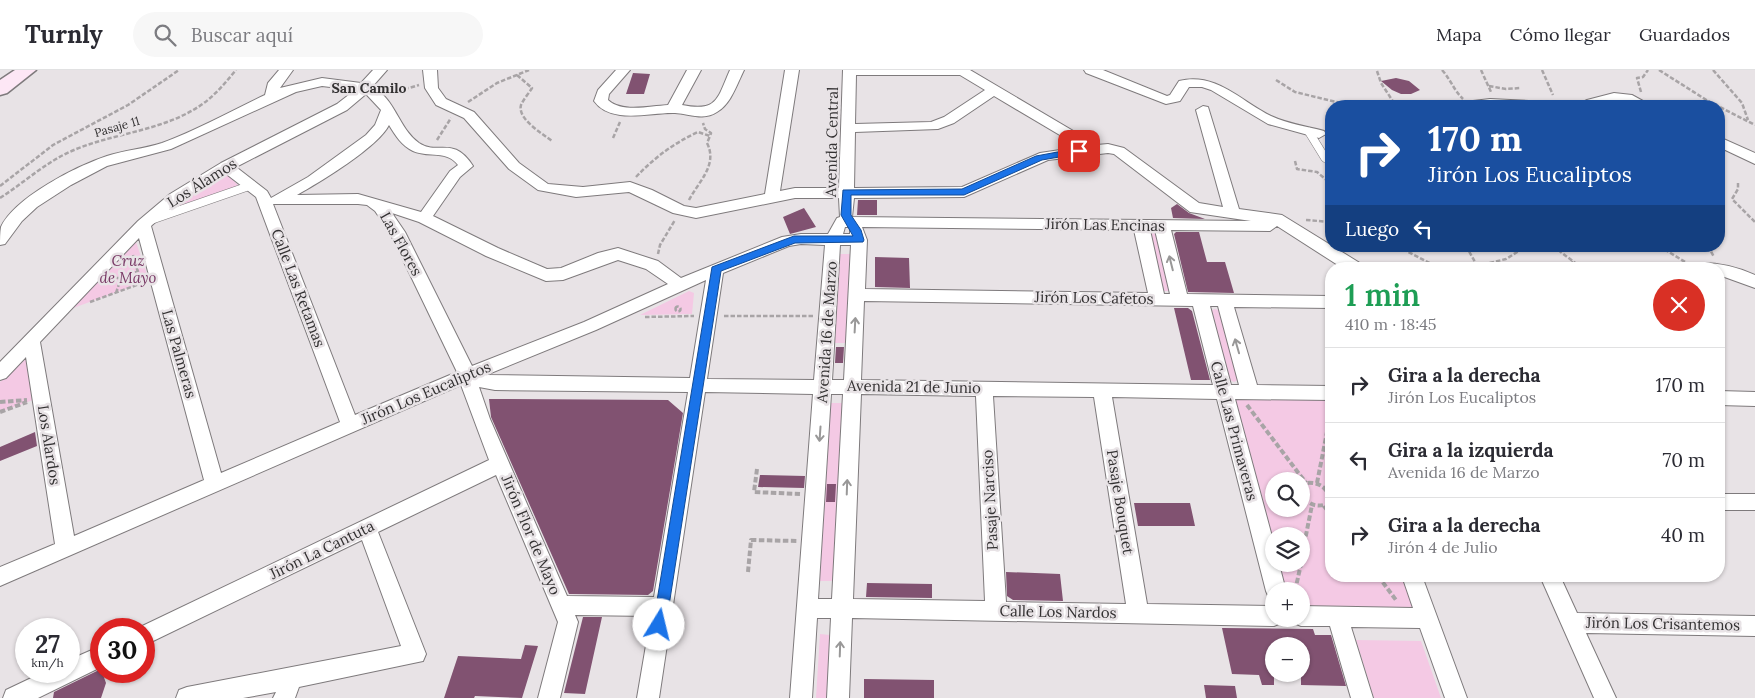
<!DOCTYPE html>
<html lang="es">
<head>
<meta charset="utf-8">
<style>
	:root { --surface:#fff; --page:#f7f7f7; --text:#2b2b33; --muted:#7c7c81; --line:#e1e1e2 }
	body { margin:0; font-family:Lora,serif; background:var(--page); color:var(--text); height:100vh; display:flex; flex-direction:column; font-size:19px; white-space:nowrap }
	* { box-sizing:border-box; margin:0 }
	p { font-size:16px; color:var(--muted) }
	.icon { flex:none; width:28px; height:28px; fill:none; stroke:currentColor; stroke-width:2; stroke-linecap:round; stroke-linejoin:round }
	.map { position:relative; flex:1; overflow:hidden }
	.drawer { position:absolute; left:1325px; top:192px; width:400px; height:320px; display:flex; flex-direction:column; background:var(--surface); border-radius:20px; box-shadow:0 1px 4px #0004 }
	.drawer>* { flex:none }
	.banner { position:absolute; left:1325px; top:30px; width:400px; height:152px; border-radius:20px; box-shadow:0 1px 4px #0004; background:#1a4fa0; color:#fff; overflow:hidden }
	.tools { position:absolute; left:1265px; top:402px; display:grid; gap:10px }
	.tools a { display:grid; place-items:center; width:45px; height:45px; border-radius:50%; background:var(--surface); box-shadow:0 1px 4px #0004; font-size:25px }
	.speed { position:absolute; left:15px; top:548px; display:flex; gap:10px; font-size:25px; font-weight:700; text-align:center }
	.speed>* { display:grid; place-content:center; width:65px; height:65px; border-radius:50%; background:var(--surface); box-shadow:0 1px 4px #0004; line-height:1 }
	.speed small { font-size:12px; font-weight:400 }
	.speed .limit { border:8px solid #d22; background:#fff; color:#111 }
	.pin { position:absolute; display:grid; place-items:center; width:42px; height:42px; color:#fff; margin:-21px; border-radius:10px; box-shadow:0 2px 8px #0006 }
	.me { position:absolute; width:55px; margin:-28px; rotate:9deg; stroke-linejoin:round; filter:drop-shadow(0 0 4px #0008) }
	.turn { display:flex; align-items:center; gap:18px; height:105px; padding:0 20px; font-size:22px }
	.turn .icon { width:65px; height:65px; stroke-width:2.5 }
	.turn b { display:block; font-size:35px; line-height:42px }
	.then { display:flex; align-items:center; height:48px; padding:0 20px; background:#0003; gap:10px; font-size:19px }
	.round { display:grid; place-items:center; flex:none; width:52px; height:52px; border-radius:26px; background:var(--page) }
	.summary { display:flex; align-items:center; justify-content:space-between; height:85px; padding:0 20px }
	h1 { font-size:30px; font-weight:600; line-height:38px; color:#1e9e55 }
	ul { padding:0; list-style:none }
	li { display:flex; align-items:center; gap:15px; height:75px; padding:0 20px; border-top:1px solid var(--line) }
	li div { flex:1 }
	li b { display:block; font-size:19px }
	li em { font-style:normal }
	header { display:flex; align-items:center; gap:30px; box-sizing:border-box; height:70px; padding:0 25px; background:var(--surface); border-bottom:1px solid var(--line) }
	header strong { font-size:24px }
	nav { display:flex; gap:28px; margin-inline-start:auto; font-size:18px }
	.search { width:350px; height:45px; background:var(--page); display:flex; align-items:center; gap:12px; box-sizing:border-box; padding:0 18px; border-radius:28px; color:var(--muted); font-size:19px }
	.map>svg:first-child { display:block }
	.green { fill:#f4c9e4; fill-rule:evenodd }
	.building { fill:#815271 }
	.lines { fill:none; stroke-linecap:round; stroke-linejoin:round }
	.lane-casing { stroke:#7e7a7c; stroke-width:9 }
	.street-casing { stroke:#7e7a7c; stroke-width:2 }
	.secondary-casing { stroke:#7e7a7c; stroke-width:3 }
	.path-far1 { stroke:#a8a4a6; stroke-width:2.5; stroke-dasharray:4.5 2; stroke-linecap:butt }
	.path { stroke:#a8a4a6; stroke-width:4; stroke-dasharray:5.5 2.5; stroke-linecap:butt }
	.lane { stroke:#fff; stroke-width:8 }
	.street { fill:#fff; fill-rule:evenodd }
	.secondary { fill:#fde7f5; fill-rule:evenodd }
	.oneway { stroke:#999898 }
	.route { fill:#1a73e8; stroke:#114b97 }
	.labels { text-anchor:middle; stroke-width:5; stroke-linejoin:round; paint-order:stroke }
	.far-street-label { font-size:12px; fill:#333132; stroke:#e8e3e6 }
	.far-neighbourhood-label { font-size:14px; font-weight:bold; fill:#333132; stroke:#e8e3e6 }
	.street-label { font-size:15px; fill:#333132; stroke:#e8e3e6 }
	.park-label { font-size:15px; font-style:italic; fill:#783865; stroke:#e8e3e6 }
</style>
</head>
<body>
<header>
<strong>Turnly</strong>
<div class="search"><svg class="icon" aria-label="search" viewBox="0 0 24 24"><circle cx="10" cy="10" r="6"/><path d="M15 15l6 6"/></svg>Buscar aquí</div>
<nav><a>Mapa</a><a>Cómo llegar</a><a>Guardados</a></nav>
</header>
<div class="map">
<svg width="1755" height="628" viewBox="0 0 1755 628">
	<rect width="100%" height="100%" fill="#e8e3e6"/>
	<path class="green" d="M224 105 229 106 239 116 164 142 180 128 218 106Z
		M1150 162H1156L1170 221H1163Z
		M134 171 136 172 149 210 68 240Z
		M838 184H852L848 273H832Z
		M689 221 694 223 692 244 640 245Z
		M1215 239 1221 241 1239 309 1234 312 1228 309 1210 241Z
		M27 288 33 330 0 342V312Z
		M1232 327 1331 328V506H1402L1414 539 1301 537V521H1284L1277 494H1301V466H1274V483ZM1274 411H1301V439H1274Z
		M830 333H843L834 511H819Z
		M820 564 830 565 827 628H816Z
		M1356 570 1421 571 1441 628H1374Z"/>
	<path class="building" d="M633 3 650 4 644 24H626Z
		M1396 8 1409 11 1420 20 1411 24H1401L1392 20 1381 11Z
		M858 130H877V145H857Z
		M1177 134 1189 143 1205 149 1173 148 1171 138Z
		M804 138 816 157 790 164 783 147Z
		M1176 162H1199L1207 192H1225L1234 223 1188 222 1174 164Z
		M875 187 909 188 910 218 875 217Z
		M1174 238H1188L1192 241 1210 310H1191Z
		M836 277H844L843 293H835Z
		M489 329 668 330 683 343 653 521 648 525 569 524 491 347Z
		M35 362 37 376 0 391V377Z
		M760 405 805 406 804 418 758 417Z
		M827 414H836L835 432H826Z
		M1134 433H1190L1195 456H1138Z
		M1006 502 1060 504 1063 531 1013 530 1007 526Z
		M867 513 932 514V528L866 527Z
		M583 547H602L585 624 564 623Z
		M1222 558 1313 559 1315 565H1331L1346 616 1301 615V576H1274V615H1262L1259 605 1232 604Z
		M525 575 538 576 522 628 475 626 474 628H444L458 586 521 589Z
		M101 599 106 613 101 628H53L54 622Z
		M864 609 934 610V628H864Z
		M1204 615 1235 616 1237 628H1206Z"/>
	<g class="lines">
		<g class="lane-casing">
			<path id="lane" d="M1309 62 1325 88
				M151 150 252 115"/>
		</g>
		<g class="street-casing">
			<path id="street" d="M279 0H293L280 18 322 8 361 13 373 0H387L372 17C396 29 398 58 419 73 439 86 453 65 473 96L460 107 433 146 498 178 547 199 561 198 598 183 618 178 658 191 681 208 782 167 801 164H828L837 148 840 147 839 128H795L696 148 673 143 629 122 576 127 538 120 509 99 464 48 436 35 425 18 423 0H437L438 18 446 29 474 42 519 93 548 114 583 117 630 112 652 120 684 136 696 138 765 124 785 0H799L780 121 795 118H839L843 0H970L1097 75 1108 74 1124 78 1199 133 1223 137 1196 40 1203 36 1208 37 1239 139 1282 145 1363 195 1365 199H1344L1277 156 1270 161 1171 160 1187 224 1331 226V238L1234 237 1257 315 1331 316V330L1235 329 1274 474V494H1279L1286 521H1274V530L1269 528 1266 521 1217 329 1112 327 1147 534 1274 536V549H1283L1281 553 1274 556 852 548 849 628H827L831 548H817L812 628H790L813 324 705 322 659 628H637L651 546 575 545 578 552 560 628H538L558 552 496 405 378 462 426 584 423 591 299 617 295 628H273L276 622 243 628H176L179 620 187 617 401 576 362 470 151 572 144 575V559H136L489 390 461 315 0 516V497L55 474 26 287 6 308 0 310V292L138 151 170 124 221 93 337 34 355 20 322 16 296 22 171 79 107 96 71 115 37 137 22 151 5 174 0 175C0 170 0 162 1 157 15 127 77 96 107 86 125 80 144 79 162 73 198 60 231 41 265 25L268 13ZM856 5H960L985 20 944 47 931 52 855 54ZM366 24 381 40 375 55 366 65 308 107 271 128 267 121 236 97 347 40ZM994 26 1080 77 1040 83 962 117 854 118 855 62 938 59 954 53ZM389 55C395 65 402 76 413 81 429 88 447 80 458 95L450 101 421 142 358 124 297 125C320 112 378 77 389 55ZM1108 83 1114 84 1190 142 1251 151 852 147 854 128 964 127 1048 90ZM225 103 256 127 340 352 221 403 151 156 180 130ZM273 134H358L367 135 375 141 390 163 457 302 355 345ZM392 143 419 152 486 186 546 211 563 210 618 190 646 199 668 214 584 252 472 296 405 162ZM845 157H850V164H843ZM862 157 1134 160 1148 223 865 219 867 170ZM1150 160H1155L1170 224H1164ZM139 168 204 410 74 466 40 272ZM801 174 825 175 814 310 707 309 723 203 789 176ZM840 175H851L844 310H832ZM706 210 690 308 486 305 596 260ZM864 231 1193 236 1213 315 861 310ZM1210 236H1218L1239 315H1231ZM479 317 495 320 688 322 654 527 567 526 490 349ZM831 324H843L832 529H818ZM861 324 976 326 985 531 853 529ZM993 326 1094 327 1126 534 1006 532Z
				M616 0H630L609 24 608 30C621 43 651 36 668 35L687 0H701L682 35C718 42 717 29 730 0H744C737 14 731 34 717 42 703 51 690 44 675 43 651 42 611 55 594 31L598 20Z
				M1084 0H1103L1167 26 1170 25 1179 11C1217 2 1240 31 1271 46 1288 54 1306 56 1324 61L1326 64 1319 68 1268 54 1211 20 1202 17H1189L1180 31 1166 34 1086 3Z
				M1614 23 1632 25 1652 36H1635L1614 31 1594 36H1575L1587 30Z
				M1490 29 1568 33 1570 36H1464L1473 31Z
				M1719 67 1755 83V94L1719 77Z
				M1702 193C1721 193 1737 197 1755 205V218L1719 205V199H1694L1696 195Z
				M1719 321 1755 322V336L1719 335Z
				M1719 424H1755V440H1719Z
				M1402 506H1422L1467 628H1445L1420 558 1351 557 1373 628H1351L1330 556H1301L1294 553 1292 549H1301V536L1413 538Z
				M1540 506H1560L1577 543 1755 546V566L1586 563 1616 628H1594Z
				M101 576V597L38 628H3L6 620 46 601H69V590Z"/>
		</g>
		<g class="secondary-casing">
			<path id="secondary" d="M15 0H36L7 23 0 25V10Z"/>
		</g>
		<path class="path-far1" d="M1442 0C1451 10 1453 19 1463 29
			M1481 0 1491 22
			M1542 0 1553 25
			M1659 0 1708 31 1755 55
			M1713 0 1742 33 1748 50
			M1377 1 1381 13 1396 36
			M517 5 532 18C529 23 523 30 521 35 517 49 543 64 552 71
			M1276 10 1295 22 1353 36
			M1489 16 1506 19 1521 18
			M1641 22 1637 8 1643 7 1648 0
			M392 23 419 15
			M468 32 497 13 529 0
			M613 68 620 52
			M437 70 451 48
			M1295 91 1297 99 1317 102 1331 114
			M636 107C654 88 674 73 698 62L710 66 711 63 705 59 703 53
			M1738 113V119L1732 129 1755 152
			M0 116 53 75 128 35 179 0
			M0 128C25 112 47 91 74 80 117 62 165 61 204 33 216 24 226 12 236 0
			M689 130C699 111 718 95 707 73L710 66
			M1306 150 1331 152
			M1397 176 1441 199
			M1466 176 1479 199
			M1553 176 1583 199
			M1659 176 1690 195
			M1708 176 1714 187
			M658 184 660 175 675 150
			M133 185 141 213
			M1477 196 1506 189 1527 176
			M1565 199 1574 191
			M110 208H121L140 200
			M116 223 121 208
			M90 232 145 212
			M675.5 239a2.5 2.5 0 1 1 5 0a2.5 2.5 0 1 1-5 0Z
			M724 246H813
			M645 247 694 246"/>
		<path class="path" d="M0 332 27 330
			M1247 335 1306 413
			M0 342 27 332
			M757 399 754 422 800 424
			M1317 413 1331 342
			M1301 417 1306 413C1318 412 1326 416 1330 428L1327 434C1316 438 1308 434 1301 425
			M1324 436 1331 445
			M1301 490 1312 435
			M748 502 751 470 797 471
			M1378 506 1396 530
			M1295 521 1301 494"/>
		<use href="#lane" class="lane"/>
		<use href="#street" class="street"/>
		<use href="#secondary" class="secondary"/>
	</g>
	<defs><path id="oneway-shaft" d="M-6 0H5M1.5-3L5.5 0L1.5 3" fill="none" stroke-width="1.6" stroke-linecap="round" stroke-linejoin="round" transform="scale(1.25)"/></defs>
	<g class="oneway">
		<use href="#oneway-shaft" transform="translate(1171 193) rotate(-104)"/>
		<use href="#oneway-shaft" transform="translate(855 255) rotate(-87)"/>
		<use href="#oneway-shaft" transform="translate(1237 276) rotate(-106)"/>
		<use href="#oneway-shaft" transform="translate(820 364) rotate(94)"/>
		<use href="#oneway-shaft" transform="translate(847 417) rotate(-88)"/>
		<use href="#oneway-shaft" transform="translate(840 579) rotate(-88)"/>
	</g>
	<path class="route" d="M1079 78 1083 81 1082 83 1042 90 964 125H851V145L861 160 864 170 863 172 795 173 721 201 666 555 664 560 659 562 655 560 653 555 712 197 794 166H853L841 145 843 120 962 119 1036 86Z"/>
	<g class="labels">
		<g class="far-street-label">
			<text transform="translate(117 57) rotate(-16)" y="4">Pasaje 11</text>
		</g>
		<g class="far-neighbourhood-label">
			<text x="369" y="23">San Camilo</text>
		</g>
		<g class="street-label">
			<text transform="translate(832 72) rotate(-89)" y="5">Avenida Central</text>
			<text transform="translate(202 113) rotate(-32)" y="5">Los Álamos</text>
			<text transform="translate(1105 155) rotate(1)" y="5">Jirón Las Encinas</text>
			<text transform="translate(401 174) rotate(61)" y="5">Las Flores</text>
			<text transform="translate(298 218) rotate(69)" y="5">Calle Las Retamas</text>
			<text transform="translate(1094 228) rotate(1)" y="5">Jirón Los Cafetos</text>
			<text transform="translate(827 262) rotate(-86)" y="5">Avenida 16 de Marzo</text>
			<text transform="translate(179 284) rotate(74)" y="5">Las Palmeras</text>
			<text transform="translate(914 317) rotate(1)" y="5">Avenida 21 de Junio</text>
			<text transform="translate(426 323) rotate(-23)" y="5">Jirón Los Eucaliptos</text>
			<text transform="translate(1234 361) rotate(75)" y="5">Calle Las Primaveras</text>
			<text transform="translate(49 375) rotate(81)" y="5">Los Alardos</text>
			<text transform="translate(990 430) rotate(-93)" y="5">Pasaje Narciso</text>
			<text transform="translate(1120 432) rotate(81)" y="5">Pasaje Bouquet</text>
			<text transform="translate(531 465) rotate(67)" y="5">Jirón Flor de Mayo</text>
			<text transform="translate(322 480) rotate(-26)" y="5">Jirón La Cantuta</text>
			<text transform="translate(1058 542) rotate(1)" y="5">Calle Los Nardos</text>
			<text transform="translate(1663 554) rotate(1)" y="5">Jirón Los Crisantemos</text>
		</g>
		<g class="park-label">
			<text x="128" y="196">Cruz<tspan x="128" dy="17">de Mayo</tspan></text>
		</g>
	</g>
</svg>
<div class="tools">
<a><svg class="icon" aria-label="search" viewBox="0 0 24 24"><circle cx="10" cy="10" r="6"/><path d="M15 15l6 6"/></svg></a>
<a><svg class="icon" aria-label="layers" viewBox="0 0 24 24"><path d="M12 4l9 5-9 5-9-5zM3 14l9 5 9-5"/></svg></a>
<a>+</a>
<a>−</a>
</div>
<div class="speed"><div>27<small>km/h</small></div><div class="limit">30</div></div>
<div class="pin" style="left:1079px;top:81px;background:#d93025"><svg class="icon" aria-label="arrive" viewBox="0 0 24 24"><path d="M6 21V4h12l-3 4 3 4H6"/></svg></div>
<svg class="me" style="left:659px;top:555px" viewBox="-20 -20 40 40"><circle r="19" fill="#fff"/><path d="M0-13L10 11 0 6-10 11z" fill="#1a73e8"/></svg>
<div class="banner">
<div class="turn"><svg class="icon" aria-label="right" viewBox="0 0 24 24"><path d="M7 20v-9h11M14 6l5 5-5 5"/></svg><div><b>170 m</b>Jirón Los Eucaliptos</div></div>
<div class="then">Luego<svg class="icon" aria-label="left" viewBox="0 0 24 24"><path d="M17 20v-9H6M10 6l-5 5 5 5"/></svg></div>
</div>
<section class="drawer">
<div class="summary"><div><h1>1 min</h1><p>410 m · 18:45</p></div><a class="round" style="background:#d93025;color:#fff"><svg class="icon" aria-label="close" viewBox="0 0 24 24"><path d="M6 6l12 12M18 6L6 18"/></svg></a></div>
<ul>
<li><svg class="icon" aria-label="right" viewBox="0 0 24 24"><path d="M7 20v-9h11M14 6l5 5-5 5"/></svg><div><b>Gira a la derecha</b><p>Jirón Los Eucaliptos</p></div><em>170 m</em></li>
<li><svg class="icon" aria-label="left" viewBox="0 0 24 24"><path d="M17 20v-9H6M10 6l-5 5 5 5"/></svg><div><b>Gira a la izquierda</b><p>Avenida 16 de Marzo</p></div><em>70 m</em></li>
<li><svg class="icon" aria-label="right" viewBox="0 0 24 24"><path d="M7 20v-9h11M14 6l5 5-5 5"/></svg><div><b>Gira a la derecha</b><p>Jirón 4 de Julio</p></div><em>40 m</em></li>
</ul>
</section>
</div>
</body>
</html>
